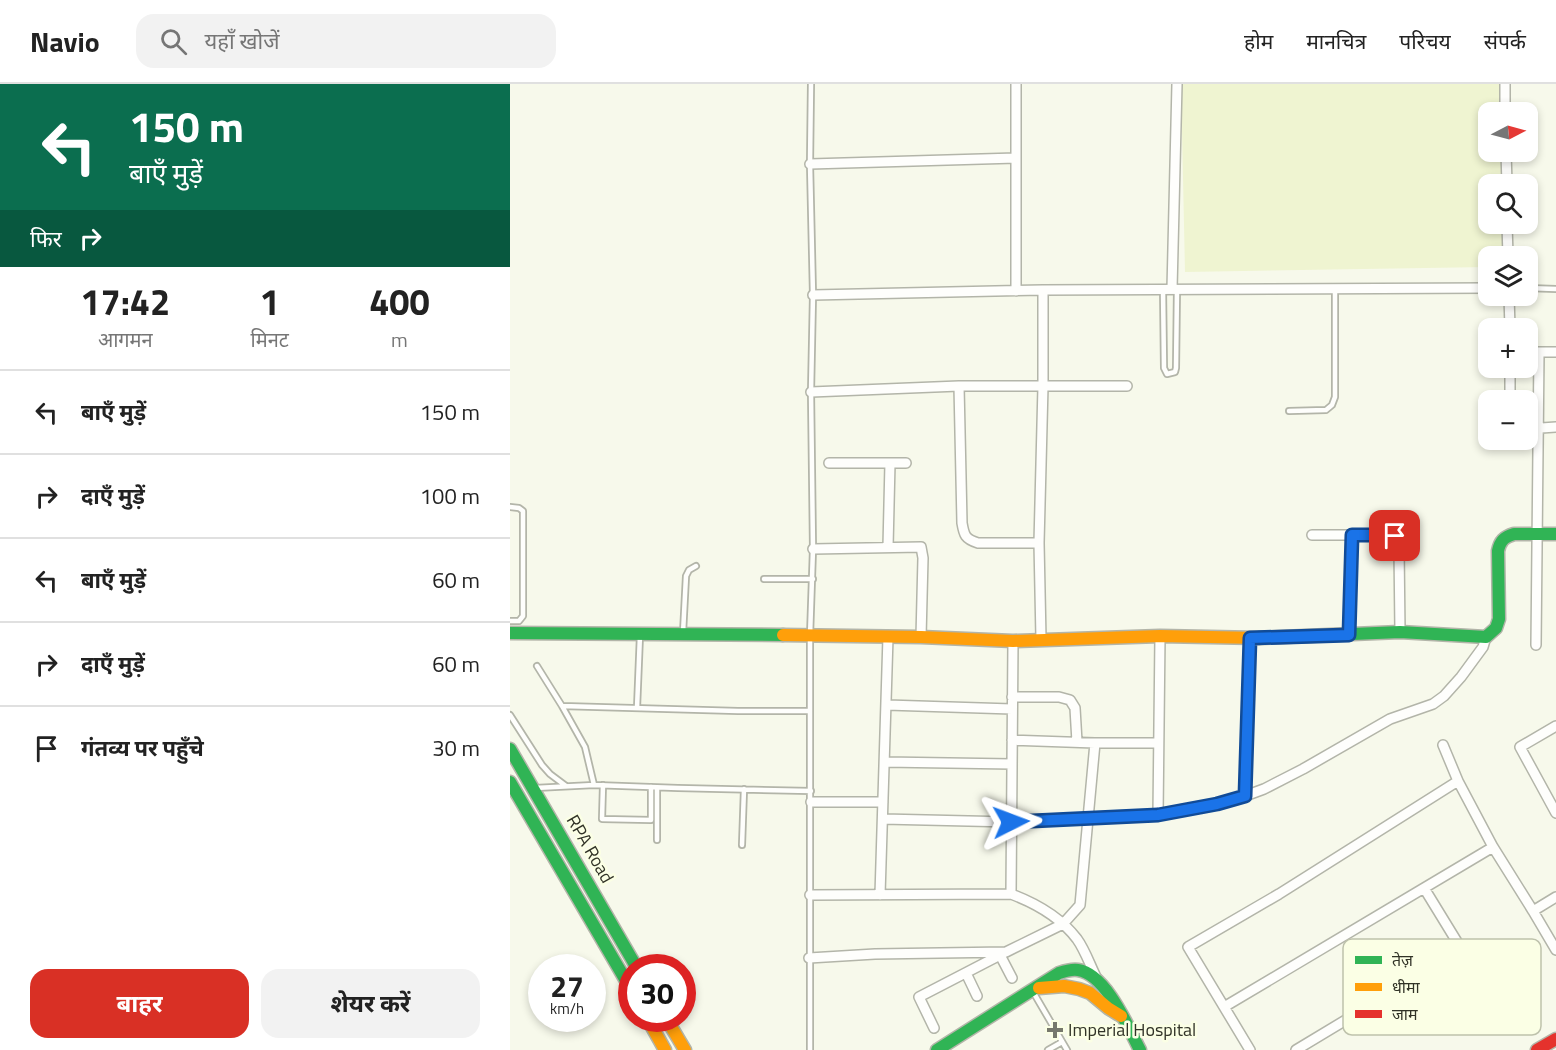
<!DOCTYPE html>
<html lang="hi">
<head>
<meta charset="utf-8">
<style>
	:root { --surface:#fff; --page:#f2f2f2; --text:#222; --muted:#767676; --line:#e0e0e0; --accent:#d93025 }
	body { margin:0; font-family:"Titillium Web","Noto Sans Devanagari",sans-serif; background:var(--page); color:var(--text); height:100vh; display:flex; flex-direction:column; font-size:22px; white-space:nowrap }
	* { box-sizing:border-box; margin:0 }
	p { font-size:20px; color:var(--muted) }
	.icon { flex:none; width:33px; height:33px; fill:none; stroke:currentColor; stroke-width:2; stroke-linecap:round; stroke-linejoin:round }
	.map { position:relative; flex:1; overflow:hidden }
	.panel { display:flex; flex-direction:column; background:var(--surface); width:510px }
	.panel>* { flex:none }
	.top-card { background:#0b6e4f; color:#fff; overflow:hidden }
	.needle { width:39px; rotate:84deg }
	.controls { position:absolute; left:968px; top:18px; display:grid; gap:12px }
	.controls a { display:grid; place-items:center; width:60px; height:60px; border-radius:12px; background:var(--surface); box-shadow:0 3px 9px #0003; font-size:30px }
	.speed { position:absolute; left:18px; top:870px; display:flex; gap:12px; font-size:30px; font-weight:700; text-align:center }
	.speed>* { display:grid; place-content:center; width:78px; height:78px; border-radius:50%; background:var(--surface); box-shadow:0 3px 9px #0003; line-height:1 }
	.speed small { font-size:15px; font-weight:400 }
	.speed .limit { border:9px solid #d22; background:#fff; color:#111 }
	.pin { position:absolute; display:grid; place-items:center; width:51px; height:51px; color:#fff; margin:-26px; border-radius:12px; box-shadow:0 3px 9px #0006 }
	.me { position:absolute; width:66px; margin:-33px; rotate:87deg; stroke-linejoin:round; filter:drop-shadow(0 0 4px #0008) }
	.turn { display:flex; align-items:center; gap:21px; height:126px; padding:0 30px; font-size:27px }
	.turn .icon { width:78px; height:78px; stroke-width:2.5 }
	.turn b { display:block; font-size:42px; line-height:51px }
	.then { display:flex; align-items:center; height:57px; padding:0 30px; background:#0003; gap:12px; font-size:22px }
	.eta { display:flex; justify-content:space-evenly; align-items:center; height:102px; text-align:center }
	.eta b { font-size:36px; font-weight:700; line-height:42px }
	.cta { display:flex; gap:12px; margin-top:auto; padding:12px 30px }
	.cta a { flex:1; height:69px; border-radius:18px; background:var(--accent); color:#fff; font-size:24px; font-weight:700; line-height:69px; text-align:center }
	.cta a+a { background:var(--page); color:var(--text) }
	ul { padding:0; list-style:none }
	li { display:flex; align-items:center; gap:18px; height:84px; padding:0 30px; border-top:2px solid var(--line) }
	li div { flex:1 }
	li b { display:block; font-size:22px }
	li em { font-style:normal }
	header { display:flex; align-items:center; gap:36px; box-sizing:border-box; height:84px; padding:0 30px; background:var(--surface); border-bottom:2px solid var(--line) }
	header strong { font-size:28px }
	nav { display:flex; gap:33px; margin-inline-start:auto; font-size:21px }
	.search { width:420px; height:54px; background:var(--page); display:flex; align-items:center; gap:15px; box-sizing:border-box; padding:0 21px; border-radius:18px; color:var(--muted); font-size:22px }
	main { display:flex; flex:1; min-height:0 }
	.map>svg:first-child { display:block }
	.green { fill:#eff4d1 }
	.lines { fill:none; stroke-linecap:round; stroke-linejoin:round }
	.lane-casing { stroke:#b3b5a9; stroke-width:8 }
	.street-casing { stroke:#b3b5a9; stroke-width:12 }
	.fast-casing { stroke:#b3b5a9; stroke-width:15 }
	.slow-casing { stroke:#b3b5a9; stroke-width:15 }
	.jam-casing { stroke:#b3b5a9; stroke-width:15 }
	.lane { stroke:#fefefc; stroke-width:4.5 }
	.street { stroke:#fefefc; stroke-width:9 }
	.fast { stroke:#30b455; stroke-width:12 }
	.slow { stroke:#ff9f0a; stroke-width:12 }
	.jam { stroke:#e5322d; stroke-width:12 }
	.route-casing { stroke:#114b97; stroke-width:15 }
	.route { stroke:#1a73e8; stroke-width:10 }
	.poi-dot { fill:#76786c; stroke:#fbffe5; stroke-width:2 }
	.labels { text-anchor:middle; stroke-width:5; stroke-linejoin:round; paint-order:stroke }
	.street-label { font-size:18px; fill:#313327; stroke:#fbffe5 }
	.poi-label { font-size:18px; fill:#313327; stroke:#fbffe5; text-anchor:start }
	.key { fill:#fbffe5; stroke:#bec2ac; stroke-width:1.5 }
	.key-label { font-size:16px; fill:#313327 }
</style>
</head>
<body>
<header>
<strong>Navio</strong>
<div class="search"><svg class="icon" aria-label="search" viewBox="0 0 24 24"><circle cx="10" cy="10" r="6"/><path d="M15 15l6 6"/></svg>यहाँ खोजें</div>
<nav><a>होम</a><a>मानचित्र</a><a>परिचय</a><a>संपर्क</a></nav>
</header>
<main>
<section class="panel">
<div class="top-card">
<div class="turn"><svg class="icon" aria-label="left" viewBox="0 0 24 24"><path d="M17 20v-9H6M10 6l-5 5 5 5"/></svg><div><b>150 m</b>बाएँ मुड़ें</div></div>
<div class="then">फिर<svg class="icon" aria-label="right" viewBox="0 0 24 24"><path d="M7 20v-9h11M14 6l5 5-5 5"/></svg></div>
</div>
<div class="eta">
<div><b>17:42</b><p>आगमन</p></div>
<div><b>1</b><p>मिनट</p></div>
<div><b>400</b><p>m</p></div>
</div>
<ul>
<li><svg class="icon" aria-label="left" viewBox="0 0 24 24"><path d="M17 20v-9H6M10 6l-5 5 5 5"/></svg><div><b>बाएँ मुड़ें</b></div><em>150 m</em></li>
<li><svg class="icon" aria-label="right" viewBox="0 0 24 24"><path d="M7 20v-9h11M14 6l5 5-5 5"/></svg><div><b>दाएँ मुड़ें</b></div><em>100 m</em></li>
<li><svg class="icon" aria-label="left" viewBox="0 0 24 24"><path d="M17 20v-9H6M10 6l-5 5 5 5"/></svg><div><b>बाएँ मुड़ें</b></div><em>60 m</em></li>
<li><svg class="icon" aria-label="right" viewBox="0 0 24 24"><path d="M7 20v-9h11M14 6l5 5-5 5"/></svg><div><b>दाएँ मुड़ें</b></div><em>60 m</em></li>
<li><svg class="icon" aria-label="arrive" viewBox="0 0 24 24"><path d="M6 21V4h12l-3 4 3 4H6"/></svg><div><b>गंतव्य पर पहुँचे</b></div><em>30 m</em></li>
</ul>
<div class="cta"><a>बाहर</a><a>शेयर करें</a></div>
</section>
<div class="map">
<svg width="1046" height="966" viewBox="0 0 1046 966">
	<rect width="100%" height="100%" fill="#f7f9eb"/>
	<path class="green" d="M671 0H997L998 28H978V68H998L999 100H978V140H999L1000 172H978V183L675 188Z"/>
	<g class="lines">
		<g class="lane-casing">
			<path id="lane" d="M1017 204 1046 205
				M653 205 654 284 657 290 665 288 666 284 667 205
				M779 327 816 326 822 321 825 313V204
				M0 423 9 424 13 427V532L9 537H0
				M254 495H303
				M173 549 176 492 179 486 186 482
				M27 582 52 622
				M127 624 130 551
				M0 631 32 681 40 690 56 702
				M84 701 75 663 52 622 228 627H300
				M93 701 92 735 141 736V703
				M25 704 84 701 168 704 301 707
				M147 756V704
				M232 761 234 705
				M522 906 557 966
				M300 966V552L303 465 301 308 303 211 300 80 301 0
				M538 966 552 958"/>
		</g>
		<g class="street-casing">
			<path id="street" d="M506 0V207
				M995 0V28
				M996 68 997 100
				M300 80 506 74
				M997 140 998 172
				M662 205 667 0
				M303 211 533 206 978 204
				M999 212 1000 244
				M1017 268H1046
				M449 302 452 439C454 451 455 455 468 459H529
				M301 308 449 302H617
				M1000 316V284
				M1017 345 1046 343
				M319 379H396
				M802 451H879L885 452 889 464 890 548
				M378 463 380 379
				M303 465 411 463 413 474 411 553
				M839 551 842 451
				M531 555 529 459 533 302V206
				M1026 561 1029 268
				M502 613H549L560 616 565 624 567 658
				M377 621 502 625
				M1046 642 1010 663 1046 729
				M585 659H648
				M933 661 948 697
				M375 678 502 680
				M735 712 754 705 793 685 880 635 923 620 934 612 951 593 973 563 976 553
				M301 718H373
				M648 731 650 552
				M373 735 501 738 648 731 707 720 735 712 740 554
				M501 810C525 819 551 834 567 855 575 866 580 881 586 893
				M300 811 501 810 503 557
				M370 811 378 553
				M1046 813 1023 827 1046 866
				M490 871 502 894
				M299 874 365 870 496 868 553 840 570 821 585 659 502 656
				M456 889 467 912
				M714 923 983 763
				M424 944 409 913 494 869
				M740 966 678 863 769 810 948 697 983 763 1023 827
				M786 966 952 866 914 804"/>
		</g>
		<g class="fast-casing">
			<path id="fast" d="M0 549 273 551
				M749 554 890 548 976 553 986 544 989 535 988 467C990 457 994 453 1004 450H1046
				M0 665 127 884
				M0 698 122 907
				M427 966 549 889C555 887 561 885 568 886 596 890 618 943 630 966"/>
		</g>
		<g class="slow-casing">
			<path id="slow" d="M273 551 411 553 503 557 650 552 749 554
				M529 904 554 902 569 905 580 909 598 924 611 932
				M137 934 155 966
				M156 934 175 966"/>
		</g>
		<g class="jam-casing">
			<path id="jam" d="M1027 966 1046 955"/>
		</g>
		<use href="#lane" class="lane"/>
		<use href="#street" class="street"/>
		<use href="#fast" class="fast"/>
		<use href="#slow" class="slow"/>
		<use href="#jam" class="jam"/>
	</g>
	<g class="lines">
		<g class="route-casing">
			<path id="route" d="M501 738 648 731 707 720 735 712 740 554 839 551 842 451H879L885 452"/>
		</g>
		<use href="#route" class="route"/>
	</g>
	<path class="poi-dot" d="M542 937h6v6h6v6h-6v6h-6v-6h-6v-6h6z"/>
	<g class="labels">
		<g class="street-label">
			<text transform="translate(80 765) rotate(60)" y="6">RPA Road</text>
		</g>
		<g class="poi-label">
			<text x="558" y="952">Imperial Hospital</text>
		</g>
	</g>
	<rect x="833" y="855" width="198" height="96" rx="9" class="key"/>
	<rect x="845" y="872" width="27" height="8" fill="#30b455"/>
	<rect x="845" y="899" width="27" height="8" fill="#ff9f0a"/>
	<rect x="845" y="926" width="27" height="8" fill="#e5322d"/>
	<g class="key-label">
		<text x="882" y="882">तेज़</text>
		<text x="882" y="909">धीमा</text>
		<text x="882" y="936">जाम</text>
	</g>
</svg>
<div class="controls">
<a><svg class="needle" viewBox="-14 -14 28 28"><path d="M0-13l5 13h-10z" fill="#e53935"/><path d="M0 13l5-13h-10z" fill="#767676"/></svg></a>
<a><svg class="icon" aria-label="search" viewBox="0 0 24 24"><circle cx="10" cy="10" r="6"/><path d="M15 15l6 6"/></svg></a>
<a><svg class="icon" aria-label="layers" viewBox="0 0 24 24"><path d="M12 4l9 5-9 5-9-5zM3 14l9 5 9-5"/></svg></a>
<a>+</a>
<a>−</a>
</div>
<div class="speed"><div>27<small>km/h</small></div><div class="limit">30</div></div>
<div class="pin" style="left:885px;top:452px;background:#d93025"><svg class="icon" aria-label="arrive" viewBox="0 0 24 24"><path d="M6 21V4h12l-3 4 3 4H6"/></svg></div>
<svg class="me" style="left:501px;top:738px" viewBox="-20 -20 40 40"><path d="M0-17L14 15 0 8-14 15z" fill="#1a73e8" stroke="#fff" stroke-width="4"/></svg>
</div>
</main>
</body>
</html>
